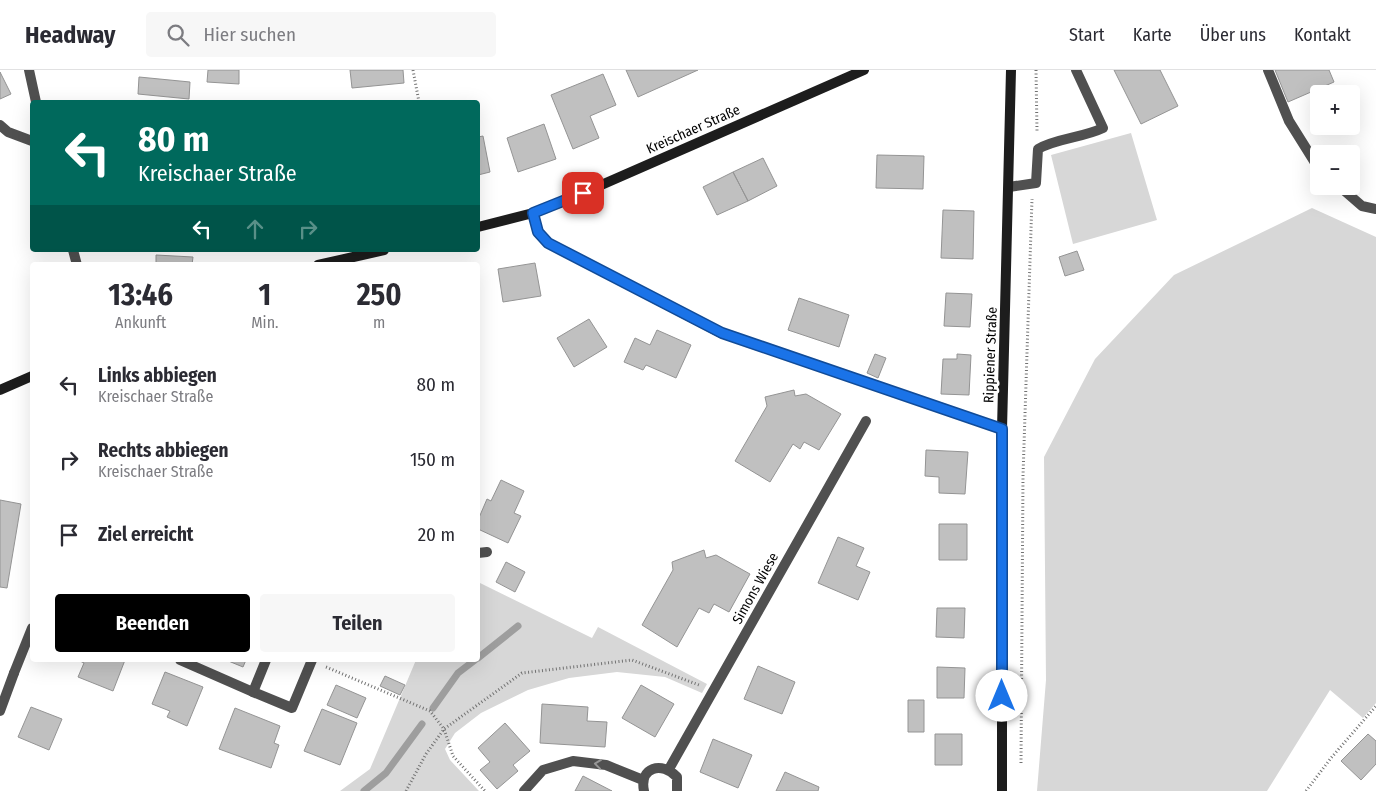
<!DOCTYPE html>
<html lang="de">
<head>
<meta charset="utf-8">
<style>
	:root { --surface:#fff; --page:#f7f7f7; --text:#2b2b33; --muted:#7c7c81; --line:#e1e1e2; --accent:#000 }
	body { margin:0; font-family:"Fira Sans Condensed",sans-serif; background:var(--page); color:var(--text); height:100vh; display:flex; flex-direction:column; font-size:19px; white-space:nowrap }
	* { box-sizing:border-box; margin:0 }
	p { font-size:16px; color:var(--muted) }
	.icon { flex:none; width:28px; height:28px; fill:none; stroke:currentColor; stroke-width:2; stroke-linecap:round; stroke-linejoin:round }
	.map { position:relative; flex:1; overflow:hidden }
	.panel { position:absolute; left:30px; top:192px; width:450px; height:400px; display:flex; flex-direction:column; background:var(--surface); border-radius:5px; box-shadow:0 5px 20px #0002 }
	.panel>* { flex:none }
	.hud { position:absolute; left:30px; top:30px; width:450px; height:152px; border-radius:5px; box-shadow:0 5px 20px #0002; background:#00695c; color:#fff; overflow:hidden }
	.tools { position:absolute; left:1310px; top:15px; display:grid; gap:10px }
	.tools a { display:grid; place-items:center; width:50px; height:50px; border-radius:5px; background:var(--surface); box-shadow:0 5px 20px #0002; font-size:25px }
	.pin { position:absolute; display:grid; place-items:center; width:42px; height:42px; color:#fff; margin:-21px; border-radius:10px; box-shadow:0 2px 8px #0006 }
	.me { position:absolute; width:55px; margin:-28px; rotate:0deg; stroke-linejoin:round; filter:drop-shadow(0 0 4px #0008) }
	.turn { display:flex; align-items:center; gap:18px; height:105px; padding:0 25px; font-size:22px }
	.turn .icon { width:65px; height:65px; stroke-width:2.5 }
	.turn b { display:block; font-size:35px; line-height:42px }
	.lanes { display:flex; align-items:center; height:48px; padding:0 25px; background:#0003; justify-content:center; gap:25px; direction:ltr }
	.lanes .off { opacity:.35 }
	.eta { display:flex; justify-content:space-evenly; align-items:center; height:85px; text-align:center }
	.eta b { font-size:30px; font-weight:700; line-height:35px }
	.button { display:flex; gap:10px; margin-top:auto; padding:10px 25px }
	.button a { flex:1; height:58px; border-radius:5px; background:var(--accent); color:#fff; font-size:20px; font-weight:700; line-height:58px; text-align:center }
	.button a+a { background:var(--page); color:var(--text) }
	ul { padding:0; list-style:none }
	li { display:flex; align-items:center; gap:15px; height:75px; padding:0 25px }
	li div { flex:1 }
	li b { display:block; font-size:19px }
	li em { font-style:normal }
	header { display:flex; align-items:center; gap:30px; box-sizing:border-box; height:70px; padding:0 25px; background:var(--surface); border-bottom:1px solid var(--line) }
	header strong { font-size:24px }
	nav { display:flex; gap:28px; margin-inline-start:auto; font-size:18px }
	.search { width:350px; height:45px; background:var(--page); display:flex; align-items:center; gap:12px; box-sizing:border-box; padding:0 18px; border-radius:5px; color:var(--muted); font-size:19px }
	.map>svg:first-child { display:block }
	.green { fill:#d7d7d7 }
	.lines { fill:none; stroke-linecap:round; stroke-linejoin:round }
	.stream { stroke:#9e9e9e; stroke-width:7 }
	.building { fill:#c0c0c0; stroke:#949494 }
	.path { stroke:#727272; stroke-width:3; stroke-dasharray:1 2.5; stroke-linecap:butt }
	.lane { stroke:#505050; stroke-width:10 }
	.street { stroke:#505050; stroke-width:10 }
	.secondary { stroke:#1d1d1d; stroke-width:10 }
	.oneway { stroke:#969696 }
	.route-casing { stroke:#114b97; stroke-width:12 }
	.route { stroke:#1a73e8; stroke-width:9 }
	.labels { text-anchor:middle; stroke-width:5; stroke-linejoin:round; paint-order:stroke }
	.street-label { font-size:14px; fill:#000; stroke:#fff }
</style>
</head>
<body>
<header>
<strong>Headway</strong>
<div class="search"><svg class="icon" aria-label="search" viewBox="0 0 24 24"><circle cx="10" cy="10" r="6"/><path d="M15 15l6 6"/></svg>Hier suchen</div>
<nav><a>Start</a><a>Karte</a><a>Über uns</a><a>Kontakt</a></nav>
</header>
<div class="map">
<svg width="1376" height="721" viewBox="0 0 1376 721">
	<rect width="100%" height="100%" fill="#fff"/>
	<path class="green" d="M1131 63 1157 150 1073 174 1051 85Z
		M1312 138 1376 167V633L1363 648 1330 620 1267 721H1037L1046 610 1044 387 1095 289 1174 205Z
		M478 512 592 568 598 557 707 614 702 623 665 607 617 602 569 608 528 620 481 643 455 663 445 679 450 690 479 721H340L370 699 416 590H478Z"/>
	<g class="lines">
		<path class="stream" d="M478 588 518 556
			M433 638 458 603 475 590
			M364 721 386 703 422 654"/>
	</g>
	<path class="building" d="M208 0H239V14L207 12Z
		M350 0H403L404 13 352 18Z
		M626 0H698L638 27Z
		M1114 0H1160L1178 36 1141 54Z
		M1275 0H1329L1334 12 1288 32Z
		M0 2 11 24 0 29Z
		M603 4 616 35 590 46 599 68 573 79 551 25Z
		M139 7 190 12 189 29 138 24Z
		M544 54 556 89 518 102 507 68Z
		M483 66 490 102 478 105V67Z
		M877 85 924 86 923 119 876 118Z
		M763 88 777 116 748 131 733 102Z
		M733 102 748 131 717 145 703 117Z
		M943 140 974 141 973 189 941 188Z
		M1077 181 1084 200 1065 206 1059 187Z
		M156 185 193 187 192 195H156Z
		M535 193 541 226 503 232 498 199Z
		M946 223 972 224 970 257 944 256Z
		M799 228 849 245 839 277 788 260Z
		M589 249 607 277 574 297 557 268Z
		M657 260 691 275 676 308 646 295 643 300 624 292 635 268 650 275Z
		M875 284 886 288 878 308 867 303Z
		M957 284 971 285 969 325 941 324 943 289H957Z
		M794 320 795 326 806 324 841 344 819 380 804 372 800 379 793 374 770 412 735 391 767 336 765 327Z
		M926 380 968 382 965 424 939 423V407L925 406Z
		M501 410 524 421 514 443 521 446 508 473 478 459V450L487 429 491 431Z
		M0 430 21 434 7 518 0 517Z
		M939 454H967V490H939Z
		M838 467 864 478 856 496 870 502 858 530 818 513Z
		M704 480 706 488 716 485 750 504 729 542 714 534 709 543 699 538 677 577 642 555 673 500 672 492Z
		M506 492 525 502 515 522 496 512Z
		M937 538H965L964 568 936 567Z
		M78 590H125L113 621 78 607 84 593Z
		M226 590H246L243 597Z
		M758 596 795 612 782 644 744 629Z
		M937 597 965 598 964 628H937Z
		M165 602 203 617 187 656 167 647 170 641 152 634Z
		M385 606 405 615 400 625 380 616Z
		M336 615 366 628 357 648 327 635Z
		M641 615 674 634 655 667 622 648Z
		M908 630H924V662H908Z
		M542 634 588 637 587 651 607 652 605 677 540 673Z
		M31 637 62 649 49 680 18 667Z
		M235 638 280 656 274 673 279 675 271 698 219 679Z
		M322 639 357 653 340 695 304 681Z
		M505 653 530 681 513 695 518 701 497 719 480 700 490 692 478 678Z
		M935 664H962V695H935Z
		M1368 664 1376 671V694L1361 710 1341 691Z
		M713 669 752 685 738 718 700 702Z
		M785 702 819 717 818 721H776Z
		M583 706 612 721H575Z"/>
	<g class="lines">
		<path class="path" d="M413 0 419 32
			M1036 0 1037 61
			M326 597 430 641 444 659 453 686 485 721
			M1021 693 1023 406 1032 129
			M406 721 426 684 444 659 522 603 632 590 699 615
			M1306 721 1331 688 1376 636"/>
		<path class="lane" d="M0 55 8 62 32 71
			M1009 117 1036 113 1038 79C1057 68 1082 68 1103 58L1076 0
			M478 483 487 482
			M266 590 253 622 292 638 312 590
			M0 641 14 603"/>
		<path class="street" d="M29 0 36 32
			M1268 0 1289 51 1319 99
			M1339 116 1362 136 1376 139
			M533 143 538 162 548 173 721 263 1002 359
			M73 180 77 195
			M180 590 253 622
			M14 603 32 558
			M669 699 866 351
			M524 721 543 700 573 691 606 695 643 710
			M644 721C639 697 662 691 677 707V721"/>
		<path class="secondary" d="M478 157 533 143 583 123 864 0
			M318 195 384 180
			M0 320 32 306
			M1002 721V359L1011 0"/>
	</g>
	<defs><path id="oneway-chevron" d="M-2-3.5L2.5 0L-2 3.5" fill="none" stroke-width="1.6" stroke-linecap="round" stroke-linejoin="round" transform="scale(1.25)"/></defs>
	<use class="oneway" href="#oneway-chevron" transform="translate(598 694) rotate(-173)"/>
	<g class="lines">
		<g class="route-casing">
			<path id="route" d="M583 123 533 143 538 162 548 173 722 263 1002 359V626"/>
		</g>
		<use href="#route" class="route"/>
	</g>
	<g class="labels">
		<g class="street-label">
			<text transform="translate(693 59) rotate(-24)" y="5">Kreischaer Straße</text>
			<text transform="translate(990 285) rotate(-88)" y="5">Rippiener Straße</text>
			<text transform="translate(755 518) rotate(-61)" y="5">Simons Wiese</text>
		</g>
	</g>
</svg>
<div class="tools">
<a>+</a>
<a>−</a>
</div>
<div class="pin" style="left:583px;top:123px;background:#d93025"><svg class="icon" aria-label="arrive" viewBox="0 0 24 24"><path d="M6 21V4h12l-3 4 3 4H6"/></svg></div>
<svg class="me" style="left:1002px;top:626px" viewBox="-20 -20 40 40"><circle r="19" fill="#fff"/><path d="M0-13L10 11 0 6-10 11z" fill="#1a73e8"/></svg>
<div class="hud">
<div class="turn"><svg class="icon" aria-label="left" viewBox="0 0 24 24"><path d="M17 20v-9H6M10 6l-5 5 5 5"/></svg><div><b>80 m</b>Kreischaer Straße</div></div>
<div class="lanes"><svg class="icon" aria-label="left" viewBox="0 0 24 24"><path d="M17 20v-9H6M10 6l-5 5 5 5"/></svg><svg class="icon off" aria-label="ahead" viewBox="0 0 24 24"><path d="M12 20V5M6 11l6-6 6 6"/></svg><svg class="icon off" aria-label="right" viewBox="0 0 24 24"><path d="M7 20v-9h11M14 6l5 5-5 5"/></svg></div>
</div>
<section class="panel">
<div class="eta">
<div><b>13:46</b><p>Ankunft</p></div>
<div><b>1</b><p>Min.</p></div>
<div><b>250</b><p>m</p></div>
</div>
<ul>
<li><svg class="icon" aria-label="left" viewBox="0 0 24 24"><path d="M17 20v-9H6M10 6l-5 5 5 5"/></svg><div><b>Links abbiegen</b><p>Kreischaer Straße</p></div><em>80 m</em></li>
<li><svg class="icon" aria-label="right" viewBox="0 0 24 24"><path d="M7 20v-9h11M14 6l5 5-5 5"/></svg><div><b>Rechts abbiegen</b><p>Kreischaer Straße</p></div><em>150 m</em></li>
<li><svg class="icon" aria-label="arrive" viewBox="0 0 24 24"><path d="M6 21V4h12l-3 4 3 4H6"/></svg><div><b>Ziel erreicht</b></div><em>20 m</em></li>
</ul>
<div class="button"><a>Beenden</a><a>Teilen</a></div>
</section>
</div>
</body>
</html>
